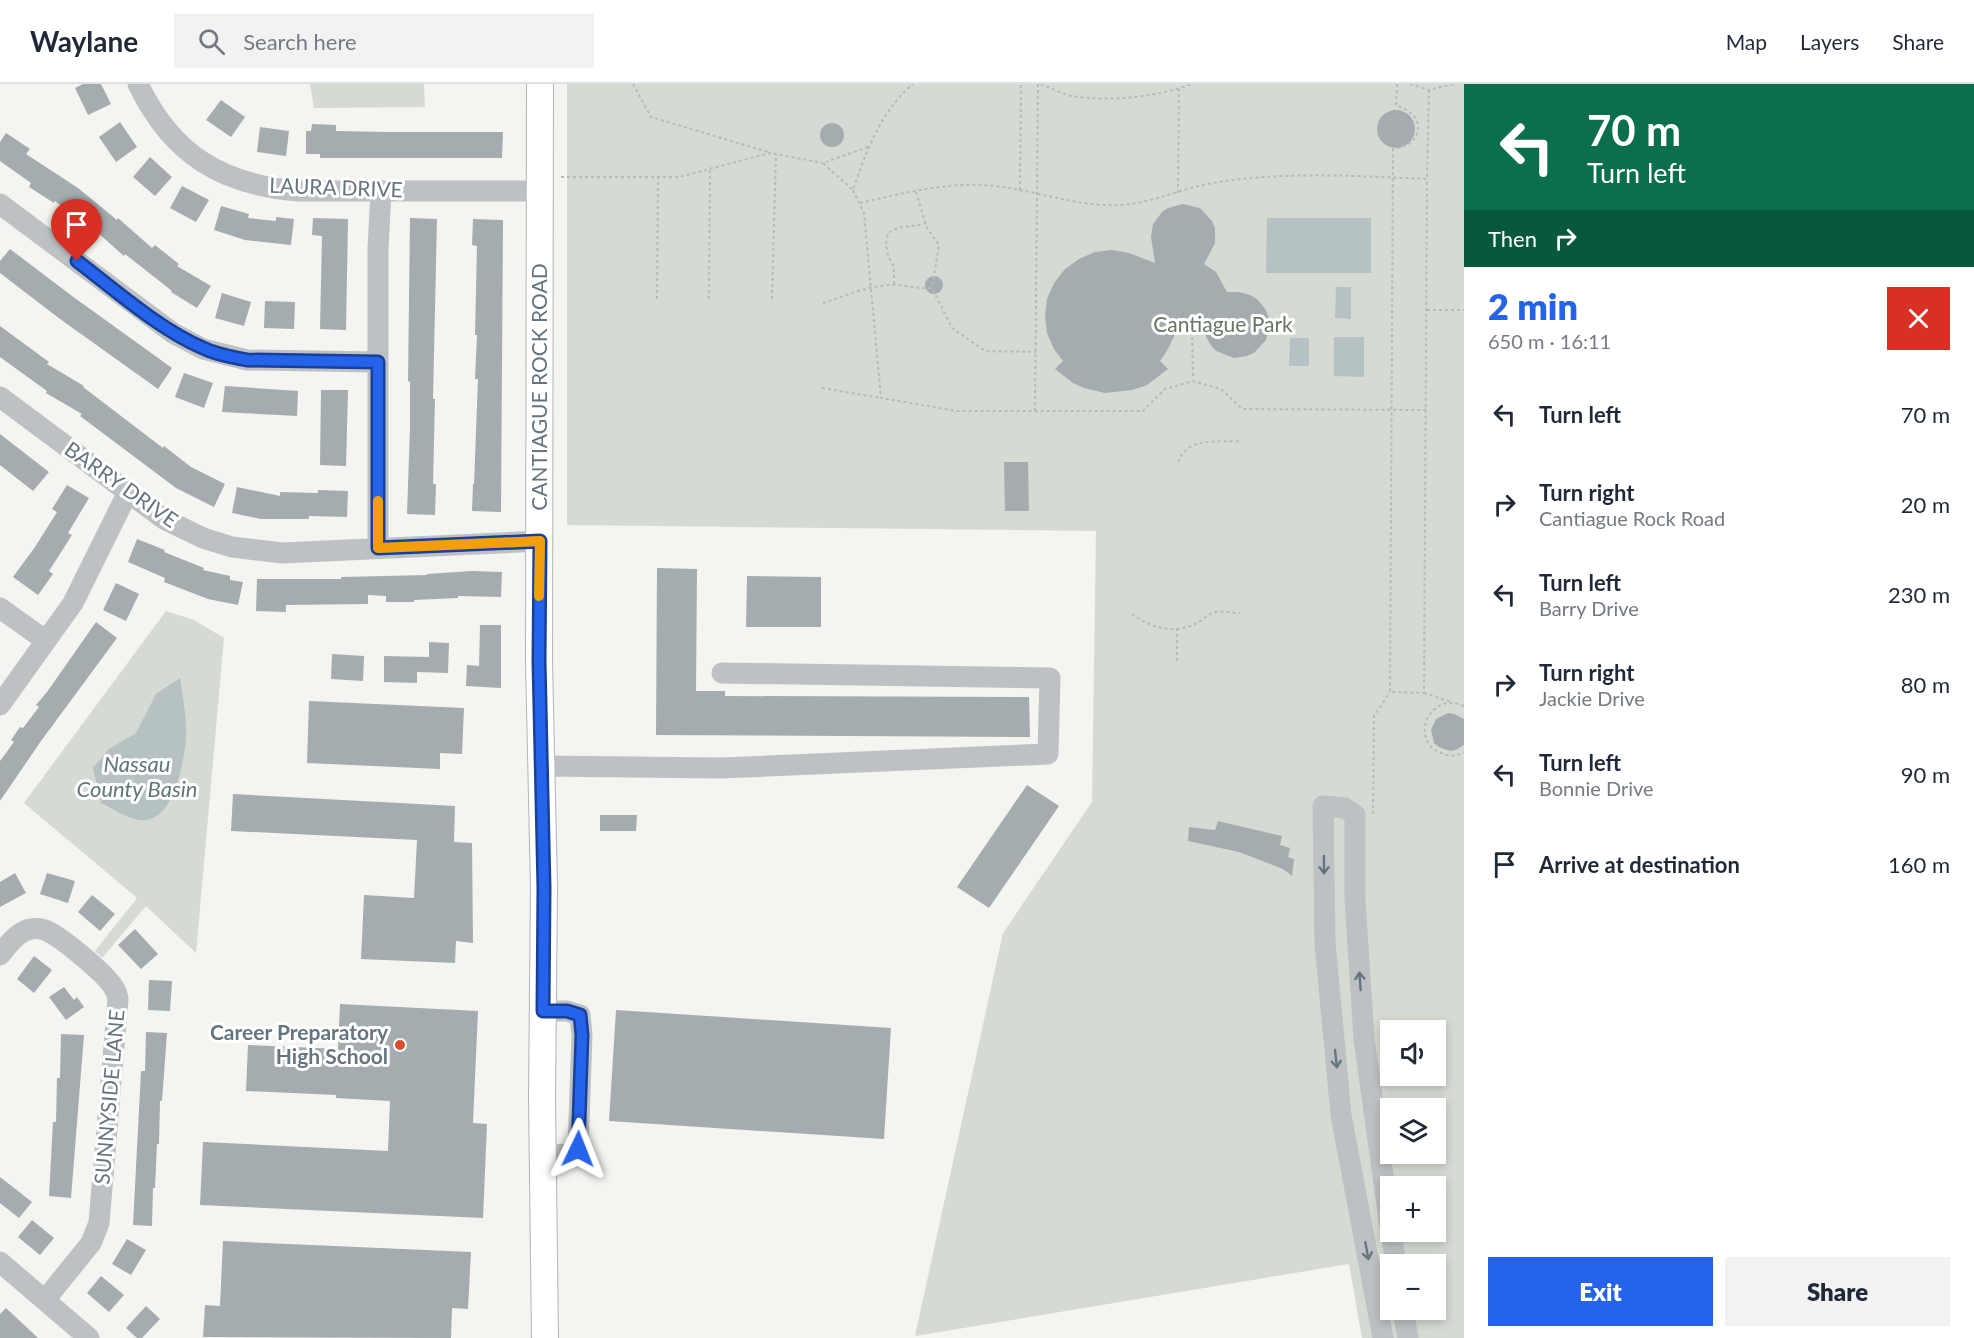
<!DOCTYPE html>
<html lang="en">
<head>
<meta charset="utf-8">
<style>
	:root { --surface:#fff; --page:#f2f2f3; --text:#1f2937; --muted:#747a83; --line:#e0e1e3; --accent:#2563eb }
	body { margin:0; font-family:Lato,sans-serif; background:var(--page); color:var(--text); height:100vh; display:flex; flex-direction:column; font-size:22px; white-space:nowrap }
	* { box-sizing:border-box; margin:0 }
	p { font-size:20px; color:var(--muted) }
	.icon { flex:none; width:33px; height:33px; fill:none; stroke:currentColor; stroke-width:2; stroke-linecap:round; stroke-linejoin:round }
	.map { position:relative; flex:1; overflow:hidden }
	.side { display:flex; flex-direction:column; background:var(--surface); width:510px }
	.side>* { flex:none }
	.guide { background:#0b6e4f; color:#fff; overflow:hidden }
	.tools { position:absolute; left:1380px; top:936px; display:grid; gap:12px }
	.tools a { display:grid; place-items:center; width:66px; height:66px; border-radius:0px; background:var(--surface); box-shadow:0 3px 9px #0003; font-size:30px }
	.pin { position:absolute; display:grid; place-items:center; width:51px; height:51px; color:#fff; margin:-62px -26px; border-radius:50% 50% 50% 0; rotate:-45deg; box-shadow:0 0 6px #0007 }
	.pin .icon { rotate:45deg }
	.me { position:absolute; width:66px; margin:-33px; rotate:2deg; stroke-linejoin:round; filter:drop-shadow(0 0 4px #0008) }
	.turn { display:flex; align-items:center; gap:21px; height:126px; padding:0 24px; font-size:27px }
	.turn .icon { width:78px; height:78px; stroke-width:2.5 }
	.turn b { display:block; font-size:42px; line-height:51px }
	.then { display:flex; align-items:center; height:57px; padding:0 24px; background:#0003; gap:12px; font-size:22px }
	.round { display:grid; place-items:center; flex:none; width:63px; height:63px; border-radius:0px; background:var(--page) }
	.headline { display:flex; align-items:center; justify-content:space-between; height:102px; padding:0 24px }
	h1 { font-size:36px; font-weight:800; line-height:45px; color:var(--accent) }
	.button { display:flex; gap:12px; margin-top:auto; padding:12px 24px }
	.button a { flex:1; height:69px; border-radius:0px; background:var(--accent); color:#fff; font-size:24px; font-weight:800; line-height:69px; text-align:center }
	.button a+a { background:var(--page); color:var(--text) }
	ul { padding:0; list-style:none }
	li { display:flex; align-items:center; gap:18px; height:90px; padding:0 24px }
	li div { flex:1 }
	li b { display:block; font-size:22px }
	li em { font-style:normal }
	header { display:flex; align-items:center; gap:36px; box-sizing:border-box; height:84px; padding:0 30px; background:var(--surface); border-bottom:2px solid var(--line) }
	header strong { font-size:28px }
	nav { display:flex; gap:33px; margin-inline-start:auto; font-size:21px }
	.search { width:420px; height:54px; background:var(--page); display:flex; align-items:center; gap:15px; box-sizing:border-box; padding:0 21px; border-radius:0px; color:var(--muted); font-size:22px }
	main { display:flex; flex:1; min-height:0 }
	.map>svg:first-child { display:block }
	.green { fill:#d5dad2; fill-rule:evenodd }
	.water { fill:#b6c1c4 }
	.building { fill:#a4acb0 }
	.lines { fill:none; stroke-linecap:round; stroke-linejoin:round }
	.major-casing { stroke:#b1b5b8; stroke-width:28 }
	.path { stroke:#b7babc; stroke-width:2; stroke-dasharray:3 3; stroke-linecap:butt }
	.minor { stroke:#bdc1c4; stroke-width:21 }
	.major { stroke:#fff; stroke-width:26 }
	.oneway { stroke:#65757f }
	.route-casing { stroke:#184099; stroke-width:15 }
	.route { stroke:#2563eb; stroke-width:10 }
	.slow { stroke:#f59e0b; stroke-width:10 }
	.poi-dot { fill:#d54e2f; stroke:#fff; stroke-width:2 }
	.labels { text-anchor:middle; stroke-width:6; stroke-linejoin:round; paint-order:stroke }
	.street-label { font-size:21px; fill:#65757f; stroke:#fff }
	.park-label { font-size:21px; fill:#687763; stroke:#fff }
	.poi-label { font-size:21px; font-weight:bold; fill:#65757f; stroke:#fff; text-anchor:end }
	.water-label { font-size:22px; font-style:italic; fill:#61777c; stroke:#fff }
</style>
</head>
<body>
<header>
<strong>Waylane</strong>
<div class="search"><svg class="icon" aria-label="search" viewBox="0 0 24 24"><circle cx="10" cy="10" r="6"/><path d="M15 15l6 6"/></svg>Search here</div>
<nav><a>Map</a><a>Layers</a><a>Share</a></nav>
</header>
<main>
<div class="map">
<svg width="1464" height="1254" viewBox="0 0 1464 1254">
	<rect width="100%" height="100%" fill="#f4f4f0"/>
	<path class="green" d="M310 0H424L425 23 314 24Z
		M567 0H1464V1254H1362L1349 1180 915 1252 1003 849 1092 718 1096 447 567 441ZM1390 946H1436V992H1390ZM1390 1024H1436V1070H1390ZM1390 1102H1436V1148H1390ZM1390 1180H1436V1226H1390Z
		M166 527 194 536 224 554 196 869 146 822 102 874 95 867 137 814 24 719Z"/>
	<path class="water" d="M1267 134H1371V189H1266Z
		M1336 203H1351V235L1335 234Z
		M1334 253H1364V293L1334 292Z
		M1290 254H1309V282H1289Z
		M180 594C183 613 187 635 186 654 184 677 176 724 153 734 136 742 116 726 101 719L93 684 109 665 136 649 156 610Z"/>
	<path class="building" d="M83 0H101L111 20 88 31 75 4Z
		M221 16 245 33 231 53 206 36Z
		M1377 45a19 19 0 1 1 38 0a19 19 0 1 1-38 0Z
		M120 38 137 63 116 78 99 53Z
		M820 51a12 12 0 1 1 24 0a12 12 0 1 1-24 0Z
		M312 40 336 41V47L387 48H503L502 74H320V70H306V47H311Z
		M260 43 289 47 286 72 257 68Z
		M6 49 30 65 26 70 78 104 117 136 118 134 152 164 155 161 179 180 177 182 211 202 197 224 171 208 172 207 125 170 124 172 90 142 88 144 55 117 54 119 29 103 31 99 0 77V58Z
		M150 73 172 93 155 112 133 93Z
		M182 102 209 116 196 138 170 124Z
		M1183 120 1200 124 1212 137 1215 144V159L1204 180 1216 188 1227 208H1239L1250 211 1257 215 1266 226 1270 238 1266 256 1254 269 1247 272 1234 274 1216 267 1210 260 1203 247 1177 246 1168 265 1160 277 1168 285 1147 301 1132 306 1105 309 1084 304 1073 299 1055 285 1063 277 1054 265 1047 249 1045 232 1047 215 1054 199 1065 185 1079 175 1095 168 1112 166 1129 169 1155 179 1151 153 1153 140 1162 128 1168 124Z
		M221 122 249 130 248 134 276 137V133L294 135 291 161 245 156 214 146Z
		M313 134 348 135 346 246 320 245 322 152 312 151Z
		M410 134 437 135 433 315H435L433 400H436L435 431 407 430 410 344V298L408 297Z
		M473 135 503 136 501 428 472 427 473 400H474L478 295H475L477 251H475L477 162 472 161Z
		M10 165 72 212 172 284 158 305 60 235 0 189V177Z
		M925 201a9 9 0 1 1 18 0a9 9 0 1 1-18 0Z
		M222 209 251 218 244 242 215 234Z
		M265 217 295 218 294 245 264 244Z
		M0 242 49 278 47 280 84 302 83 303 163 364 164 362 191 383 225 400 214 423 176 404 80 332 82 330 46 309 47 307 0 273Z
		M184 289 213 299 204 324 175 313Z
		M225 302 298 307 297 332 222 328Z
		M321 306H348L346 382 320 381Z
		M0 350 49 388 33 407 0 381Z
		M1004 378H1028L1029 427H1005Z
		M67 401 89 414 68 449 72 451 49 487 53 490 38 511 13 493 35 463 57 428 52 425Z
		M237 403 280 412V408L318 409V406L348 407 347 433 309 432V435H261L232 429Z
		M137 455 165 466 164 468 204 484 203 486 230 492V496L243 498 238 521 208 515 164 498 165 494 128 478Z
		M657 484 697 485 696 607H725V612L1029 613 1030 653 656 651Z
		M472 487 502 488 501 513 458 512V514L414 516V518H386V512L368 511V520L286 521V528L256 527 257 495H341V493L427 491V490Z
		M747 492 821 493V543H746Z
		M116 499 139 510 126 537 103 526Z
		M96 538 117 554 41 657 0 717V677L14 658 11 656 20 643 23 644 39 623 36 621 47 608Z
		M480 541H501V604L466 602 467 581 479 582Z
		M429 558 449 559 448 589 417 588V599L384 598V572L429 573Z
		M332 570 364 572 363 597 331 595Z
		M309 617 464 624 462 670 440 669V685L307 679Z
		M1448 629 1454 630 1464 635V661L1456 666 1450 667 1439 663 1434 659 1431 646 1436 635Z
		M1027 701 1059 722 989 824 957 803Z
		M233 710 455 722 454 758 472 759 473 859 456 857 455 879 361 875 364 811 414 814 417 756 231 747Z
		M600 731H637L636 747H600Z
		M1218 737 1282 752 1280 761 1290 764 1288 773 1294 775 1292 792 1283 785 1239 768 1188 757 1189 743 1215 746Z
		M15 789 26 809 0 823V798Z
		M47 789 75 797 68 819 40 810Z
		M92 811 115 830 100 847 78 828Z
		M135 845 158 870 141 885 118 861Z
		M34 872 52 886 34 909 17 895Z
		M149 896 172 897 170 927 148 926Z
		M64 903 74 916 77 913 84 923 66 936 49 913Z
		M340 920 478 927 473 1039 487 1040 483 1134 200 1121 203 1058 388 1067 390 1017 336 1014V1011L246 1007 248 961 338 965Z
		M616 926 891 944 884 1055 609 1037Z
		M146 948 167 949 162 1017H160L159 1060H157L155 1104H153L152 1142 133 1141 141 987H145Z
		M61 950 84 951 71 1114 49 1112 53 1038H56L57 994H60Z
		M0 1093 32 1118 19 1134 0 1119Z
		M32 1136 54 1154 40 1171 18 1153Z
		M127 1155 146 1166 131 1191 112 1180Z
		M223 1157 471 1168 468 1225 452 1224 451 1254 203 1253 205 1221 220 1222Z
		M101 1192 124 1211 109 1228 87 1209Z
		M146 1222 160 1235 142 1254H137L126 1244Z
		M6 1224 38 1254H0V1230Z"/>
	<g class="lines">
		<g class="major-casing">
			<path id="major" d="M540 0 539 577 544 804 542 1013 545 1254"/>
		</g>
		<path class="path" d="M633 0 651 33 768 68
			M1041 0C1051 4 1062 10 1072 12 1110 18 1157 13 1192 0
			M1397 0 1396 21C1403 24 1412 28 1416 35 1424 53 1408 63 1393 65L1390 608 1424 609 1427 95
			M1410 0 1429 6 1453 0
			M868 63 823 79 853 106C867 66 880 28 913 0
			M561 93H679L770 69 823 79
			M853 106 864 129 881 314 957 327H1143L1165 305 1193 297 1221 305 1242 325 1427 326
			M1020 106 1021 0
			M916 108 927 144 939 161 932 204
			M1178 109 1179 5
			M860 119C904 109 949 97 995 102 1032 106 1069 120 1107 121 1147 123 1176 105 1213 99 1283 87 1357 92 1427 95L1429 6
			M894 200V183L888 172 886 160 888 149C901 140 912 144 926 139
			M657 215 658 94
			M709 215 710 85
			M772 215 776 70
			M823 219C845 212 869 201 893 201 906 201 918 205 932 204L952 244 985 267 1036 268
			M1427 226H1464
			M1192 247 1193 295
			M822 304 881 314
			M1035 327 1038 0
			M1178 378C1189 351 1218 359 1242 357
			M1132 530C1150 544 1174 550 1195 540 1201 537 1206 532 1212 529 1219 526 1232 529 1240 529
			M1177 544V578
			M1424 609 1452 618
			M1464 622C1430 606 1408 656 1441 669 1449 673 1457 672 1464 668
			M1373 730 1374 632 1390 608"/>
		<path class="minor" d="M138 0C172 71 222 101 299 107H541
			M0 120 173 249 203 265 247 276 378 278
			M0 313 164 435 203 454 232 463 282 469 540 457
			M378 464V165L381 107
			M0 524 45 556
			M0 621 73 519 128 408
			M541 682 721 684 1048 670 1050 594 722 589
			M0 871C8 861 18 847 31 845 37 844 44 845 49 848 63 855 109 892 115 906 117 908 117 912 118 915L99 1139 91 1159 45 1216
			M543 1071 570 1070 578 1065 582 951 580 931 567 927H543
			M1391 1148 1396 1180
			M0 1178 89 1254
			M1403 1226 1408 1254
			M1383 1254 1341 1031 1325 859 1323 722 1345 724 1355 731V816L1364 954 1390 1143"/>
		<use href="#major" class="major"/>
	</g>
	<defs><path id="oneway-shaft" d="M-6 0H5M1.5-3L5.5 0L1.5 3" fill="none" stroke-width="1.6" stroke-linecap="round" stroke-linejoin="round" transform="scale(1.5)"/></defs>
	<g class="oneway">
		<use href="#oneway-shaft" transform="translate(1324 781) rotate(89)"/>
		<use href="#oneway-shaft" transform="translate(1360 897) rotate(-94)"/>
		<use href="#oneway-shaft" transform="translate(1336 975) rotate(84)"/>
		<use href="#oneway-shaft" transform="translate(1367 1167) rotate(79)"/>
	</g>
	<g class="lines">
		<g class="route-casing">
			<path id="route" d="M77 177C114 205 160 246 203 264 217 271 232 273 247 276L378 278V464L540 457 539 577 544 804 543 927H567L580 931 582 951 578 1065"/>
		</g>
		<use href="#route" class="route"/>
		<path class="slow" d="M378 417V464L540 457 539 512"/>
	</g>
	<circle class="poi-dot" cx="400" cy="961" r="6"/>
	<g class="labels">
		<g class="street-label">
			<text transform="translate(336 104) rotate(2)" y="7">LAURA DRIVE</text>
			<text transform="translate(540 303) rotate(-90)" y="7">CANTIAGUE ROCK ROAD</text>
			<text transform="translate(121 401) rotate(35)" y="7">BARRY DRIVE</text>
			<text transform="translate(110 1013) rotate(-85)" y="7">SUNNYSIDE LANE</text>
		</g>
		<g class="park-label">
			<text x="1223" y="248">Cantiague Park</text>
		</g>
		<g class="poi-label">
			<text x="388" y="956">Career Preparatory<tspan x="388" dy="24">High School</tspan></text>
		</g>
		<g class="water-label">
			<text x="137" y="688">Nassau<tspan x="137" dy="25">County Basin</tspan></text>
		</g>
	</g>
</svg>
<div class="tools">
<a><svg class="icon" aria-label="sound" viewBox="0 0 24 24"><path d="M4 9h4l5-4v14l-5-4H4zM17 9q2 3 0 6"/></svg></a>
<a><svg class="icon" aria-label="layers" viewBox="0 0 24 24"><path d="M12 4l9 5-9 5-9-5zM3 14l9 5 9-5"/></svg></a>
<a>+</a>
<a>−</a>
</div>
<div class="pin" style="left:77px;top:177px;background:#d93025"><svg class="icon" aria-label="arrive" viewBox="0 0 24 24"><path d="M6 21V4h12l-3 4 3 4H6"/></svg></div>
<svg class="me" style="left:578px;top:1065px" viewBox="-20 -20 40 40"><path d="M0-17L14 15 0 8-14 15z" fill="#2563eb" stroke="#fff" stroke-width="4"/></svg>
</div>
<section class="side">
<div class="guide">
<div class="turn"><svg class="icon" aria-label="left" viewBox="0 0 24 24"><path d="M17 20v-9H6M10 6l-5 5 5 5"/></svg><div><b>70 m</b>Turn left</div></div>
<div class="then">Then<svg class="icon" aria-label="right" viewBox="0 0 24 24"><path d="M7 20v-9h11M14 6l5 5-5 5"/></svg></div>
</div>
<div class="headline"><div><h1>2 min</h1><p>650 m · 16:11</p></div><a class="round" style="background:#d93025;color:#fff"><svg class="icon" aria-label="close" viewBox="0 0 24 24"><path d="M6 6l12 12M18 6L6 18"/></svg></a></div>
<ul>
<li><svg class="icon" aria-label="left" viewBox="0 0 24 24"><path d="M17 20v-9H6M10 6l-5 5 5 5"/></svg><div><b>Turn left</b></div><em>70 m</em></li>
<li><svg class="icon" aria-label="right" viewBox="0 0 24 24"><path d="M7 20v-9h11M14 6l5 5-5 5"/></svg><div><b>Turn right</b><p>Cantiague Rock Road</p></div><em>20 m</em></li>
<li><svg class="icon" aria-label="left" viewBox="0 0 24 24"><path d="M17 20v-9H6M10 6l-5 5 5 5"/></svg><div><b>Turn left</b><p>Barry Drive</p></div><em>230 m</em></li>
<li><svg class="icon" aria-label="right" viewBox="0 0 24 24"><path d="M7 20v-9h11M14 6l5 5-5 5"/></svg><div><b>Turn right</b><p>Jackie Drive</p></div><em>80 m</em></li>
<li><svg class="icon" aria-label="left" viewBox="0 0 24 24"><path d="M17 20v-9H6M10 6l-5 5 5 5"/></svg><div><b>Turn left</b><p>Bonnie Drive</p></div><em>90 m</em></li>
<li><svg class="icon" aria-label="arrive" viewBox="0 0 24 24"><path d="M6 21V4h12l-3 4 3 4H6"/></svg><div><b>Arrive at destination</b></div><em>160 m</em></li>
</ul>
<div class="button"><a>Exit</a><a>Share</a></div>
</section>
</main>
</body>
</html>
